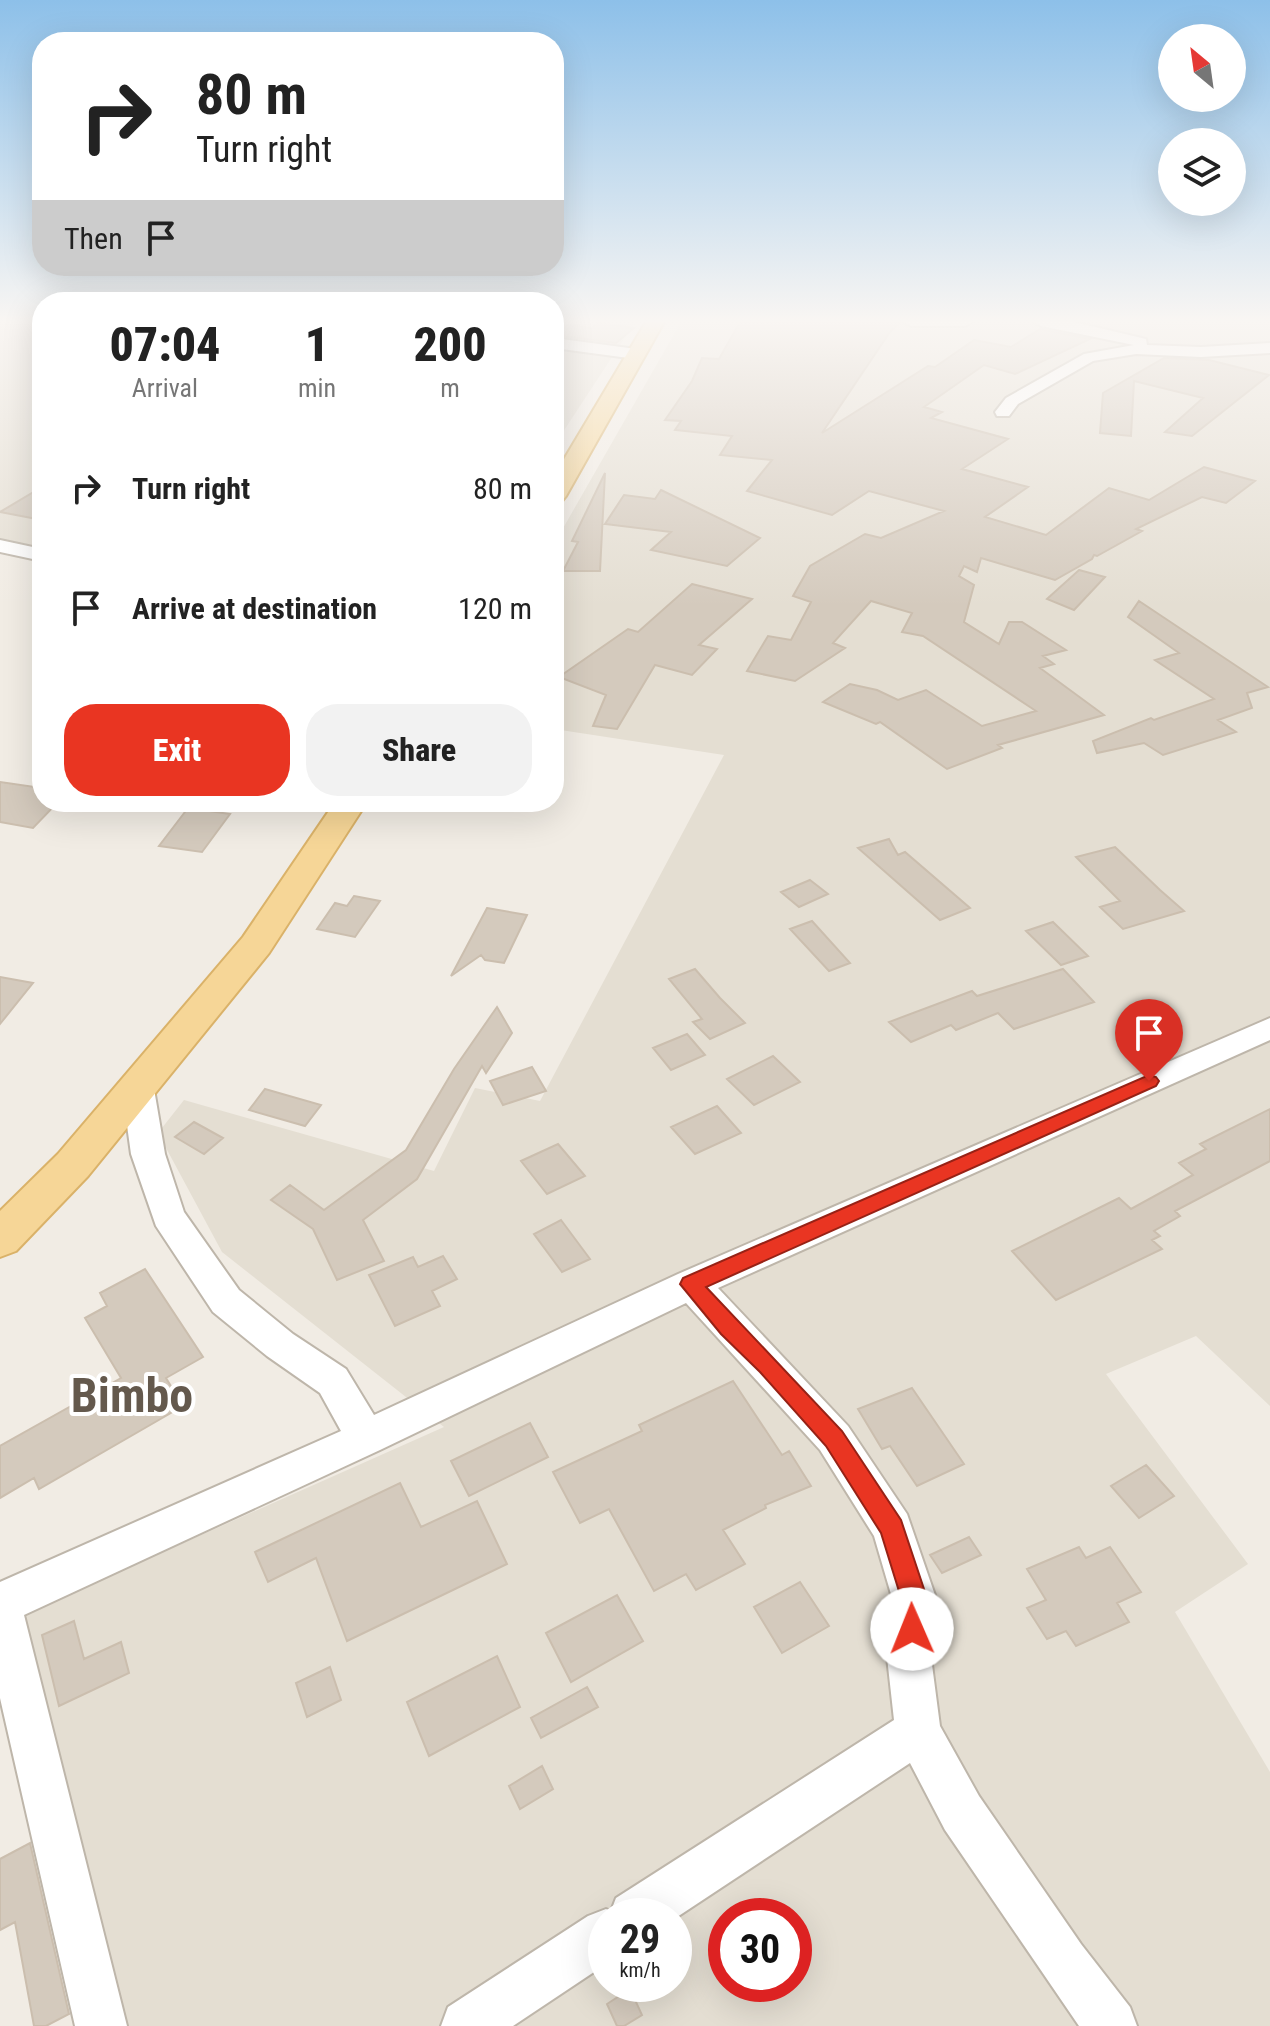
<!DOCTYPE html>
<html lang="en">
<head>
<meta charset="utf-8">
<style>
	:root { --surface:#fff; --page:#f2f2f2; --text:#222; --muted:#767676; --accent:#e93522 }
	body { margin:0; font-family:"Roboto Condensed",sans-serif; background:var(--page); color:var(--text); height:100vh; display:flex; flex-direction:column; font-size:30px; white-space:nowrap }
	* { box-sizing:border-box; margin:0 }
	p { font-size:26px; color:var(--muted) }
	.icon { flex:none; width:44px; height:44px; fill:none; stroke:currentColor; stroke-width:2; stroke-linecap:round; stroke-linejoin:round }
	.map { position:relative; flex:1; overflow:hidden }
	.panel { position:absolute; left:32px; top:292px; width:532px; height:520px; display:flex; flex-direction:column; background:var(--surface); border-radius:32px; box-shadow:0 8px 32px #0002 }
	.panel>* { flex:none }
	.top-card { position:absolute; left:32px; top:32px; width:532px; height:244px; border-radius:32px; box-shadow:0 8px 32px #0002; background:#fff; color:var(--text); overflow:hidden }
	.needle { width:52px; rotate:331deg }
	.tools { position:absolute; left:1158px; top:24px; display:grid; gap:16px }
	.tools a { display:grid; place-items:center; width:88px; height:88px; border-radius:50%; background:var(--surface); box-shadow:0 8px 32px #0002; font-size:40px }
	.speed { position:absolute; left:588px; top:1898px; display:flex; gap:16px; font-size:40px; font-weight:700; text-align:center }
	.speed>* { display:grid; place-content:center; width:104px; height:104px; border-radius:50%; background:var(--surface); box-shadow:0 8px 32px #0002; line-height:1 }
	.speed small { font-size:20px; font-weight:400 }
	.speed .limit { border:12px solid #d22; background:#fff; color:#111 }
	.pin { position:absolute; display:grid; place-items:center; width:68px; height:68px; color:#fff; margin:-82px -34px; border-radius:50% 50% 50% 0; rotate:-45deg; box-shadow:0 0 8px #0007 }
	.pin .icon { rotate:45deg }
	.me { position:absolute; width:88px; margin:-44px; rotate:359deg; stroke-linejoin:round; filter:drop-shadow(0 0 6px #0008) }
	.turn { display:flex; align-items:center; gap:28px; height:168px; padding:0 32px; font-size:36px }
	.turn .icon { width:104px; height:104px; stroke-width:2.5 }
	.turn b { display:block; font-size:56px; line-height:68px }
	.then { display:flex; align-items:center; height:76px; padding:0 32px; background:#0003; gap:16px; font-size:30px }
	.eta { display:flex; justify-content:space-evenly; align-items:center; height:136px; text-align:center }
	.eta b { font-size:48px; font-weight:800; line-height:56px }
	.primary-button { display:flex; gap:16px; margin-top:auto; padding:16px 32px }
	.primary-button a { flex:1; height:92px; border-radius:32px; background:var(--accent); color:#fff; font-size:32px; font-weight:800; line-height:92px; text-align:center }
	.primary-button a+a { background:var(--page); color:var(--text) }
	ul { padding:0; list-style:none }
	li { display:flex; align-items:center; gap:24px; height:120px; padding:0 32px }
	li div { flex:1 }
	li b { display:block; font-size:30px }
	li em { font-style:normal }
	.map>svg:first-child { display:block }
	.residential { fill:#e4ded2; fill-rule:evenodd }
	.building { fill:#d4cabd; stroke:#cbbeae; stroke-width:2 }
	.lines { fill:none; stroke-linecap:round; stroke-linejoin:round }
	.minor-casing { stroke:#beb6aa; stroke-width:4 }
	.major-casing { stroke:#dab269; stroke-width:4 }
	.minor { fill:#fff; fill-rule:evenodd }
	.major { fill:#f6d697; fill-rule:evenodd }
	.route { fill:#e93522; stroke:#972216; stroke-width:2 }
	.labels { text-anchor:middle; stroke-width:8; stroke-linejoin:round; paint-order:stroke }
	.near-town-label { font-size:48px; font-weight:bold; fill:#64594d; stroke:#fff }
</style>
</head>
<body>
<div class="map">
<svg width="1270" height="2026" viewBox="0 0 1270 2026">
	<rect width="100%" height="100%" fill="#f1ece4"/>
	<path class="residential" d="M0 322H42V547L0 539Z
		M554 322H635L559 438H554Z
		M681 322H1270V1406L1196 1336 1106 1374 1248 1564 1175 1612 1270 1772V2026H121L19 1616 444 1427 222 1252 158 1133 184 1100 434 1171 475 1088 540 1101 724 755 554 729V544ZM606 1916H674V1984H606ZM726 1916H794V1984H726Z"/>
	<path class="building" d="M740 322H901L890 332 822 433 928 366 935 367 974 340 1011 347 1040 329 1090 339 1015 374 984 365 924 407 942 412 931 418 1008 439 962 469 1028 487 985 517 1046 535 1109 488 1149 500 1204 467 1255 481 1226 503 1202 497 1136 529 1142 531 1097 556 1094 555 1092 559 1055 580 981 558 977 572 964 566 959 576 974 585 964 622 999 644 1009 622H1022L1066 650 1043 656 1054 664 1040 668 1104 715 998 745 1002 748 947 769 880 722 876 724 823 702 850 684 877 690 898 700 926 690 982 726 1036 711 923 636 902 632 912 613 871 601 833 643 845 648 795 681 747 671 768 636 791 640 811 602 793 596 810 566 865 534 881 538 944 511 869 491 832 515 747 491 772 460 720 455 732 436 675 430 681 421 665 420 692 381 702 358 719 359Z
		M598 323 634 328 616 343 554 335V324L592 328Z
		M1164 358 1209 360 1269 375 1192 436 1165 432 1203 398 1134 381 1131 436 1100 433 1103 393Z
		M605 473 600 571H563L578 542 572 541Z
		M42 487V520L0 512Z
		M661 490 760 538 727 566 651 550 671 532 605 524 624 495 655 499Z
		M1079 570 1105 577 1074 610 1047 599Z
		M692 584 752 599 699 645 717 649 692 675 655 665 617 729 593 726 606 695 559 677 628 629 638 632Z
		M1139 601 1268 687 1247 693 1252 708 1218 720 1236 732 1163 755 1144 743 1097 753 1093 741 1151 718 1154 720 1214 699 1155 660 1179 653 1128 617Z
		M0 782 42 788V802H58L33 828 0 822Z
		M188 808 230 814 202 852 159 846Z
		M889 839 898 855 905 852 970 908 940 920 858 848Z
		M1115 847 1160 890 1184 911 1123 929 1100 907 1120 901 1076 857Z
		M810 880 828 894 799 907 781 892Z
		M354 896 380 901 355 937 317 929 335 903 347 906Z
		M487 908 527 915 504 963 485 960 481 955 451 976Z
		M812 921 850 963 829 971 790 929Z
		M1053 922 1088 956 1061 965 1026 931Z
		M695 969 720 998 745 1023 710 1039 693 1022 702 1019 669 979Z
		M1063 969 1094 1002 1014 1029 998 1013 956 1030 951 1025 911 1042 889 1022 972 991 977 996Z
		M0 977 33 983 0 1024Z
		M497 1007 512 1033 486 1073 482 1066 417 1179 363 1220 384 1261 337 1280 313 1229 271 1200 290 1185 324 1210 406 1150 454 1069Z
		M687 1034 705 1055 671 1070 653 1048Z
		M773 1056 800 1082 754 1105 727 1079Z
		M532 1067 546 1091 503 1105 490 1081Z
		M265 1089 321 1105 305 1126 249 1110Z
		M717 1106 741 1133 695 1154 671 1127Z
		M1270 1109V1161L1175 1211 1180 1216 1154 1231 1160 1236 1152 1240 1162 1249 1056 1300 1012 1251 1119 1198 1131 1209 1193 1175 1179 1163 1206 1149 1200 1144Z
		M194 1122 223 1138 204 1154 175 1137Z
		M558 1144 585 1176 547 1194 521 1161Z
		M561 1220 590 1259 562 1272 534 1234Z
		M443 1256 457 1279 432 1291 440 1306 395 1326 369 1275 413 1257 418 1267Z
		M145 1269 203 1357 166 1378 183 1406 39 1489 34 1478 0 1498V1446L121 1378 85 1318 107 1306 100 1293Z
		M733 1381 782 1455 789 1451 811 1486 765 1505 766 1508 723 1530 745 1564 696 1590 686 1574 654 1591 609 1509 580 1523 553 1472 642 1431 639 1425Z
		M912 1388 964 1464 917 1486 890 1446 882 1449 858 1409Z
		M530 1423 548 1457 469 1496 451 1461Z
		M1146 1465 1174 1496 1139 1518 1111 1486Z
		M400 1483 421 1527 477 1501 507 1564 347 1641 316 1558 268 1582 255 1552Z
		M969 1537 981 1555 942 1573 930 1555Z
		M1079 1547 1086 1558 1110 1547 1141 1592 1117 1603 1129 1622 1076 1646 1066 1631 1047 1639 1027 1608 1046 1600 1027 1569Z
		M800 1582 829 1626 782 1653 754 1607Z
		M617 1595 643 1641 571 1682 546 1633Z
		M74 1621 84 1659 121 1642 129 1673 59 1706 42 1635Z
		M497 1656 520 1707 429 1756 407 1702Z
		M330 1667 341 1700 307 1717 296 1683Z
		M587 1687 598 1707 541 1738 531 1718Z
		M542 1766 553 1789 520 1809 509 1786Z
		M30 1843 69 2014 46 2026H34L15 1922 0 1930V1859Z
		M630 1989 642 2015 624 2026H617L607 2004Z"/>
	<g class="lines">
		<g class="minor-casing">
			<path id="minor" d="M904 322H972L965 326H911Z
				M1034 322H1074L1146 339 1147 345 1201 347 1270 343V353L1201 357 1136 354 1093 361 1018 404 1009 416H997L995 412 1006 398 1084 354 1134 345 1041 326Z
				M554 338 636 349 644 354 636 359 554 348Z
				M0 540 42 549V561L0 552Z
				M1270 1018V1040L718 1288 848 1426 907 1514 937 1601 931 1657 940 1726 979 1796 1081 1944 1130 2007 1137 2026H1079L945 1830 910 1763 674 1919V1916H606V1964L513 2026H441L448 2007 588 1916 606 1909 611 1911 616 1898 894 1720 887 1657 893 1601 874 1536 820 1450 686 1303 380 1450 24 1615 127 2026H75L0 1698V1582L341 1431 320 1393 267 1356 213 1312 156 1226 131 1154 122 1089 127 1081 138 1078 149 1081 154 1089 165 1154 184 1212 239 1290 293 1334 346 1369 374 1415 678 1274Z"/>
		</g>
		<g class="major-casing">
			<path id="major" d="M646 322H664L566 496 562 501 554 503V476Z
				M335 802H367L269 953 88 1176 16 1251 0 1257V1211L58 1154 243 937Z"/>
		</g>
		<use href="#minor" class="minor"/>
		<use href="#major" class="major"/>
	</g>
	<linearGradient id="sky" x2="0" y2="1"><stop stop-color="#8dc0e9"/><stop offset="0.53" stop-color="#f9f6f3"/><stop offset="1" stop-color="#f9f6f3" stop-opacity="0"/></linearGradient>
	<rect width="1270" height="606" fill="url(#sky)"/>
	<path class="route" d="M1149 1075 1156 1077 1159 1081 1156 1086 706 1287 842 1431 901 1520 928 1601 922 1638 912 1642 903 1638 899 1629 902 1601 881 1533 826 1446 760 1372 721 1334 680 1284 683 1278Z"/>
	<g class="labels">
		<g class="near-town-label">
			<text x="132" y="1412">Bimbo</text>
		</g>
	</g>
</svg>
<div class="tools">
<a><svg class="needle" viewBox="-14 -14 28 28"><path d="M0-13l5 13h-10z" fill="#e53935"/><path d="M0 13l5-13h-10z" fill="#767676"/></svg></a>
<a><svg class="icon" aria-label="layers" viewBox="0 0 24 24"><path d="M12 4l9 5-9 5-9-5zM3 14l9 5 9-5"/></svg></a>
</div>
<div class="speed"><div>29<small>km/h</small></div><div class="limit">30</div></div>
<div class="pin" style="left:1149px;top:1081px;background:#d93025"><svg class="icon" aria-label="arrive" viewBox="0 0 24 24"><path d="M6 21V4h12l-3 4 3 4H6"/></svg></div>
<svg class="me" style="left:912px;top:1629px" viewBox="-20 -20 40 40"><circle r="19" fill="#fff"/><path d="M0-13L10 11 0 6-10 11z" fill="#e93522"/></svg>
<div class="top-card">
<div class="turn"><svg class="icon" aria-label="right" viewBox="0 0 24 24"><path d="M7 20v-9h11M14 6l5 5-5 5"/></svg><div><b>80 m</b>Turn right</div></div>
<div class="then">Then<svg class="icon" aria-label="arrive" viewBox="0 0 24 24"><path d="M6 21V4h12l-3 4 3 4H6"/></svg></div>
</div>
<section class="panel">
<div class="eta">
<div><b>07:04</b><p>Arrival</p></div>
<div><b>1</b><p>min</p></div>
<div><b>200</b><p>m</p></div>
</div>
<ul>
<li><svg class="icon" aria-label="right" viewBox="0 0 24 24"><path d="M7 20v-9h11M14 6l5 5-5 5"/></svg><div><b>Turn right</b></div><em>80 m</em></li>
<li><svg class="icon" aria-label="arrive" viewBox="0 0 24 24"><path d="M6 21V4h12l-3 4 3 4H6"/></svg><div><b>Arrive at destination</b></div><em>120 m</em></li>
</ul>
<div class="primary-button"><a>Exit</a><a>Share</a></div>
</section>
</div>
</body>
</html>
